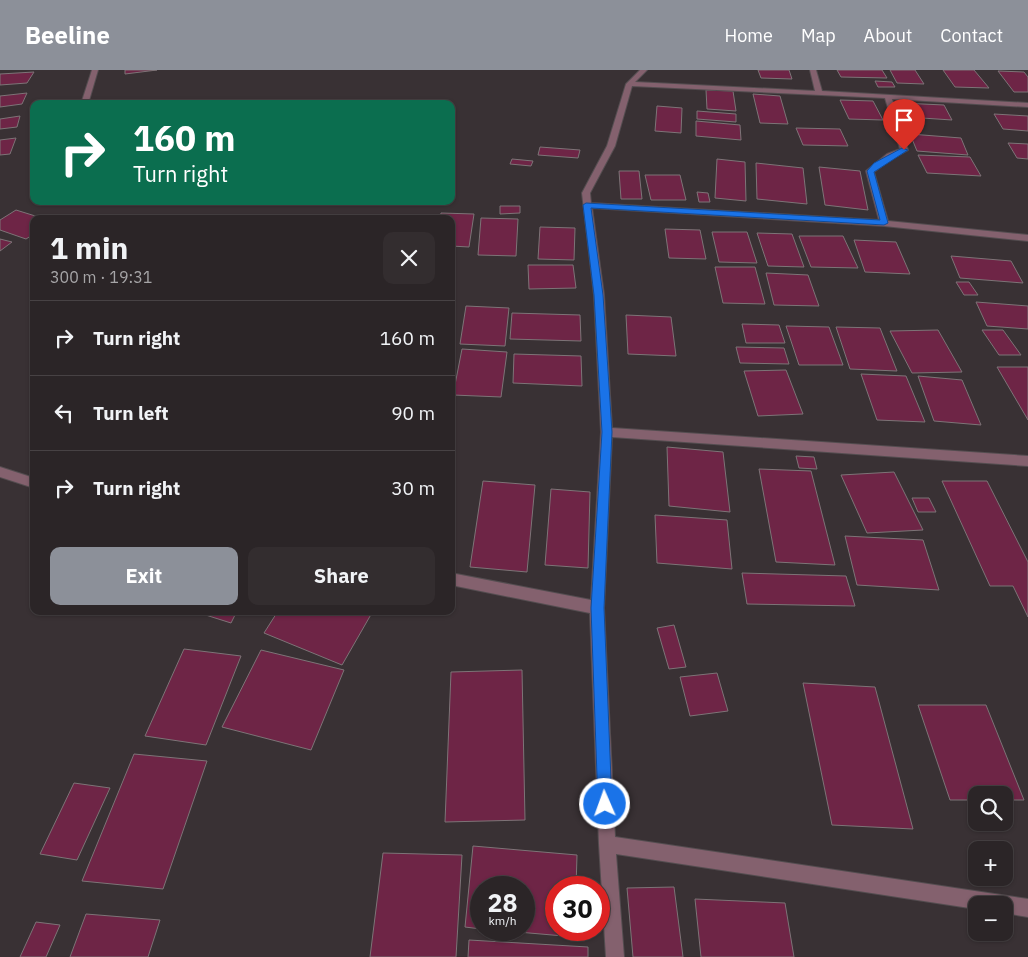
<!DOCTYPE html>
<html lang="en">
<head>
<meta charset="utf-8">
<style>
	:root { --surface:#2b2527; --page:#332d2f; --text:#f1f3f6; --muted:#a6a5a7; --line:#474244; --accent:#8c9099 }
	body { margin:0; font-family:"IBM Plex Sans",sans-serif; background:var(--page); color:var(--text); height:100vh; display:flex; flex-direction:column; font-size:19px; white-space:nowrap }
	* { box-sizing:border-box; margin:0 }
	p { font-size:16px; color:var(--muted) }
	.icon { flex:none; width:28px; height:28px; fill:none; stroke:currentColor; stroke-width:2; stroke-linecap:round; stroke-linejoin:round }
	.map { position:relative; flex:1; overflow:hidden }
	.side { position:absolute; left:30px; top:145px; width:425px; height:400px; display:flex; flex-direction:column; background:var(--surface); border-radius:10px; box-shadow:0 1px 4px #0004,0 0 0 1px var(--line) }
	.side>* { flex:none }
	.banner { position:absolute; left:30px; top:30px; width:425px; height:105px; border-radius:10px; box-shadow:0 1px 4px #0004,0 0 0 1px var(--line); background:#0b6e4f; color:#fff; overflow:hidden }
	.controls { position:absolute; left:968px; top:716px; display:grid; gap:10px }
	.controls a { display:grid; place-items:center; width:45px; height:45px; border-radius:10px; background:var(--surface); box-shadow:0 1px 4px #0004,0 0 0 1px var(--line); font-size:25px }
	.speed { position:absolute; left:470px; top:806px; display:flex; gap:10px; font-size:25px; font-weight:700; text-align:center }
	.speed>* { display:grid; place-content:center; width:65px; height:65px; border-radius:50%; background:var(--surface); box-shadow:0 1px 4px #0004,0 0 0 1px var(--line); line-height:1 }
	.speed small { font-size:12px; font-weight:400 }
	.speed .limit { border:8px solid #d22; background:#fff; color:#111 }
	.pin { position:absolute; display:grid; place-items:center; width:42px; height:42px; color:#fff; margin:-51px -21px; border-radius:50% 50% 50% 0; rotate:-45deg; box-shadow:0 0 5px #0007 }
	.pin .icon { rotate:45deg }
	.me { position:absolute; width:55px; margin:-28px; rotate:358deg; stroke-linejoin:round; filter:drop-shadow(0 0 4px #0008) }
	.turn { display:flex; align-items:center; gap:18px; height:105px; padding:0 20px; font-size:22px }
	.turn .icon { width:65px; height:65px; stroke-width:2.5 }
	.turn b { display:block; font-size:35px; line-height:42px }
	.round { display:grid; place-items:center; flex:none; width:52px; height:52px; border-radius:10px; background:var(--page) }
	.summary { display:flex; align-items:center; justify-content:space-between; height:85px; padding:0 20px }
	h1 { font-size:30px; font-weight:700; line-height:38px }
	.cta { display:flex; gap:10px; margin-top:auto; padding:10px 20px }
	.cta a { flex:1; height:58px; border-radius:10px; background:var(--accent); color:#fff; font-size:20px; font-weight:700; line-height:58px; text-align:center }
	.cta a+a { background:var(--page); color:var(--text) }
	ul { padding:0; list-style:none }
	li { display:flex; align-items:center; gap:15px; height:75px; padding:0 20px; border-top:1px solid var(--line) }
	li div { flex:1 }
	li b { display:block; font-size:19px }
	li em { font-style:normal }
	header { display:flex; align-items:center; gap:30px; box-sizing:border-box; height:70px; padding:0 25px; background:var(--accent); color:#fff }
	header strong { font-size:24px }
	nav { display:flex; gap:28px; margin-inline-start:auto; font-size:18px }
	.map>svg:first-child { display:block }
	.building { fill:#6e2546; stroke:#7d7477 }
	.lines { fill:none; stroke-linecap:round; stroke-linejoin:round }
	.minor-casing { stroke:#544d50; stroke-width:2 }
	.minor { fill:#84616e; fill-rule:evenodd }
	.route { fill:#1a73e8; stroke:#114b97 }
</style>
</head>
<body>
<header>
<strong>Beeline</strong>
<nav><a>Home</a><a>Map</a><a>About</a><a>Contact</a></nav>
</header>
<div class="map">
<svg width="1028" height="887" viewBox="0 0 1028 887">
	<rect width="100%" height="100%" fill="#393134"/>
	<path class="building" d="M125 0H157L125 4Z
		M758 0H789L792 9 761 8Z
		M837 0H882L887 8 841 7Z
		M890 0H915L924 14 897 13Z
		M943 0H974L989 18 955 17Z
		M998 1 1024 2 1028 7V22H1014Z
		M34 2 27 13 0 15V4Z
		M875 11 892 12 895 17H878Z
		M706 20 733 21 736 41 707 39Z
		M27 23 22 34 0 37V26Z
		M753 24 780 26 788 54 760 53Z
		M840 30 873 31 883 50 849 49Z
		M901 33 944 35 952 50 907 47Z
		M657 36 682 38 681 63 655 61Z
		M697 41 736 44V52L697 49Z
		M994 44 1028 46V61L1003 59Z
		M20 46 17 57 0 59V49Z
		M696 51 740 55 741 70 696 66Z
		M796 58 840 59 848 76 803 75Z
		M910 64 961 68 968 85 917 81Z
		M16 68 10 84 0 85V70Z
		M1008 73 1028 74V89L1017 88Z
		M540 77 580 80 578 88 538 85Z
		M918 85 970 87 981 106 927 103Z
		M512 89 533 91 531 96 510 94Z
		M717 89 745 92 746 131 715 128Z
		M756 93 803 98 807 134 757 129Z
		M819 97 860 101 868 140 825 135Z
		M619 101H639L642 129H621Z
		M645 105H680L686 130H651Z
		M697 122 708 123 710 132H699Z
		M500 136H520V143L500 144Z
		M16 140 45 149H34V164L26 169 0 160V150Z
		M441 143 474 144 469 177 451 176V149H440Z
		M481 148 518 149 516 186 478 185Z
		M540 157 575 158 574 190 538 189Z
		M665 159 700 160 706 189 669 188Z
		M712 162H747L757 193 719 192Z
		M757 163 792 164 804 197 768 196Z
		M799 166H843L858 198 811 197Z
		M0 169 12 172 0 181Z
		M854 170 896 172 910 204 865 202Z
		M951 186 1011 191 1023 213 960 208Z
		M528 195H573L576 218 529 219Z
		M715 197H755L765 234 723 233Z
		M766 203 808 205 819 236 774 235Z
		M956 212H969L978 225H964Z
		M976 232 1028 236V259L987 256Z
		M466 236 509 238 505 276 460 274Z
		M512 243 580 245 581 271 510 269Z
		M626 245 671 247 676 286 628 284Z
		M742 254 779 255 785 273H746Z
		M786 256 829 257 843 295H799Z
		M836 257 880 258 897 301 850 299Z
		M938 260 962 302 912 303 890 261Z
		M982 260H1003L1021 285H999Z
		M736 277 784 278 789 294 740 293Z
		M462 279 507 282 501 327 453 325Z
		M514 284 581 286 582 316 513 313Z
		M997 297H1028V350Z
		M786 300 803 344 758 346 744 301Z
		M861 304 906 306 925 352 877 350Z
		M918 306 962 310 981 355 934 351Z
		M667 377 723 382 730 442 669 436Z
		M796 386 814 387 817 399 799 398Z
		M759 399 811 401 835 495 776 492Z
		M894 402 923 460 867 463 841 405Z
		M483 411 535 415 527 502 470 497Z
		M942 411H987L1028 492V547L1013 516H990Z
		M551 419 590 422 588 498 545 495Z
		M912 428H929L936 442H918Z
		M655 445 727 450 732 499 657 493Z
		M845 466 923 470 939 520 857 515Z
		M742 503 846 506 855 536 747 534Z
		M193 541H237L231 553Z
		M278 541H373L342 595 264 563Z
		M674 555 686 597 669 599 657 558Z
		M184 579 241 586 206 675 145 666Z
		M261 580 344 600 311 680 222 657Z
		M522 600 525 750 445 752 451 602Z
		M717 603 728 641 690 646 680 607Z
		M803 613 875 617 913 759 832 755Z
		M918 635H986L1024 730H1004V725H976V730H950Z
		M134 684 207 691 163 819 82 811Z
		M74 713 110 718 77 790 40 784Z
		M473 776 577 785 576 818H556V860H575V867L495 860H524V818H481V859L465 857Z
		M383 783 462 785 456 887H370Z
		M674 817 683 887H633L627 818Z
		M695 829 785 833 794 887H701Z
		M86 844 160 850 148 887H70Z
		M36 852 60 855 46 887H20Z
		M469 870 588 877V887H468Z"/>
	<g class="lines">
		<g class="minor-casing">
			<path id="minor" d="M92 0H98L88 34H81Z
				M640 0H647L635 12 815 21 810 0H816L822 21 1028 33V37L892 29 908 80 893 88 874 102 888 151 1028 165V171L884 156 592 138 604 225 612 358 1028 386V396L612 367 604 538 615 767 1028 829V847L1004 843V835H976V839L616 784 624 887H606L599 774 590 543 451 515V503L591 530 601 362 594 225 582 123 607 76 626 14ZM632 16 885 28 900 79 887 84 866 101 879 150 591 133 590 123 615 76Z
				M0 397 34 408V418L0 407Z"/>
		</g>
		<use href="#minor" class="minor"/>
	</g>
	<path class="route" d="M902 78 908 80 874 102 888 153 884 155 591 138 603 225 612 362 604 538 612 734 610 740 605 742 600 740 598 734 591 538 602 362 594 225 583 135 586 133 880 150 867 101 874 93Z"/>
</svg>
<div class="controls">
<a><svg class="icon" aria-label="search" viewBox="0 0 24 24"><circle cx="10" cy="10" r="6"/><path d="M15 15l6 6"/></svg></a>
<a>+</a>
<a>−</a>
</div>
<div class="speed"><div>28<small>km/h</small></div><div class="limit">30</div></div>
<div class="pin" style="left:904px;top:80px;background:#d93025"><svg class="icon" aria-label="arrive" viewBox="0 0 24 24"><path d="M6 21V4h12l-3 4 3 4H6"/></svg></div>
<svg class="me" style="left:605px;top:734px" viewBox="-20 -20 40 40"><circle r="17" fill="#1a73e8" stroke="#fff" stroke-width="3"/><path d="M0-11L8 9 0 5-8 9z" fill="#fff"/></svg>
<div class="banner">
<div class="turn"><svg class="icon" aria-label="right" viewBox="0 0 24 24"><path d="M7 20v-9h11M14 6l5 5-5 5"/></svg><div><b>160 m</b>Turn right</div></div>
</div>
<section class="side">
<div class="summary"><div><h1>1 min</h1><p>300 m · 19:31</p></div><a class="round"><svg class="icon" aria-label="close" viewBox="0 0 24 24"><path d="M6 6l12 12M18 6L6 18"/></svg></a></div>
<ul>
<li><svg class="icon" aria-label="right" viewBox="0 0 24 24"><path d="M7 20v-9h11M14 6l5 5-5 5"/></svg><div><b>Turn right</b></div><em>160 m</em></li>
<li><svg class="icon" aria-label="left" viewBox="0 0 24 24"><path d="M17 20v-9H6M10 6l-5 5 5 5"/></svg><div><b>Turn left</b></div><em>90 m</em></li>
<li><svg class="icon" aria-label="right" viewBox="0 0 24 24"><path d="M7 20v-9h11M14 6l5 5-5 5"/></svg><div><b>Turn right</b></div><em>30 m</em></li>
</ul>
<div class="cta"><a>Exit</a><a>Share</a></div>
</section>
</div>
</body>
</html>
